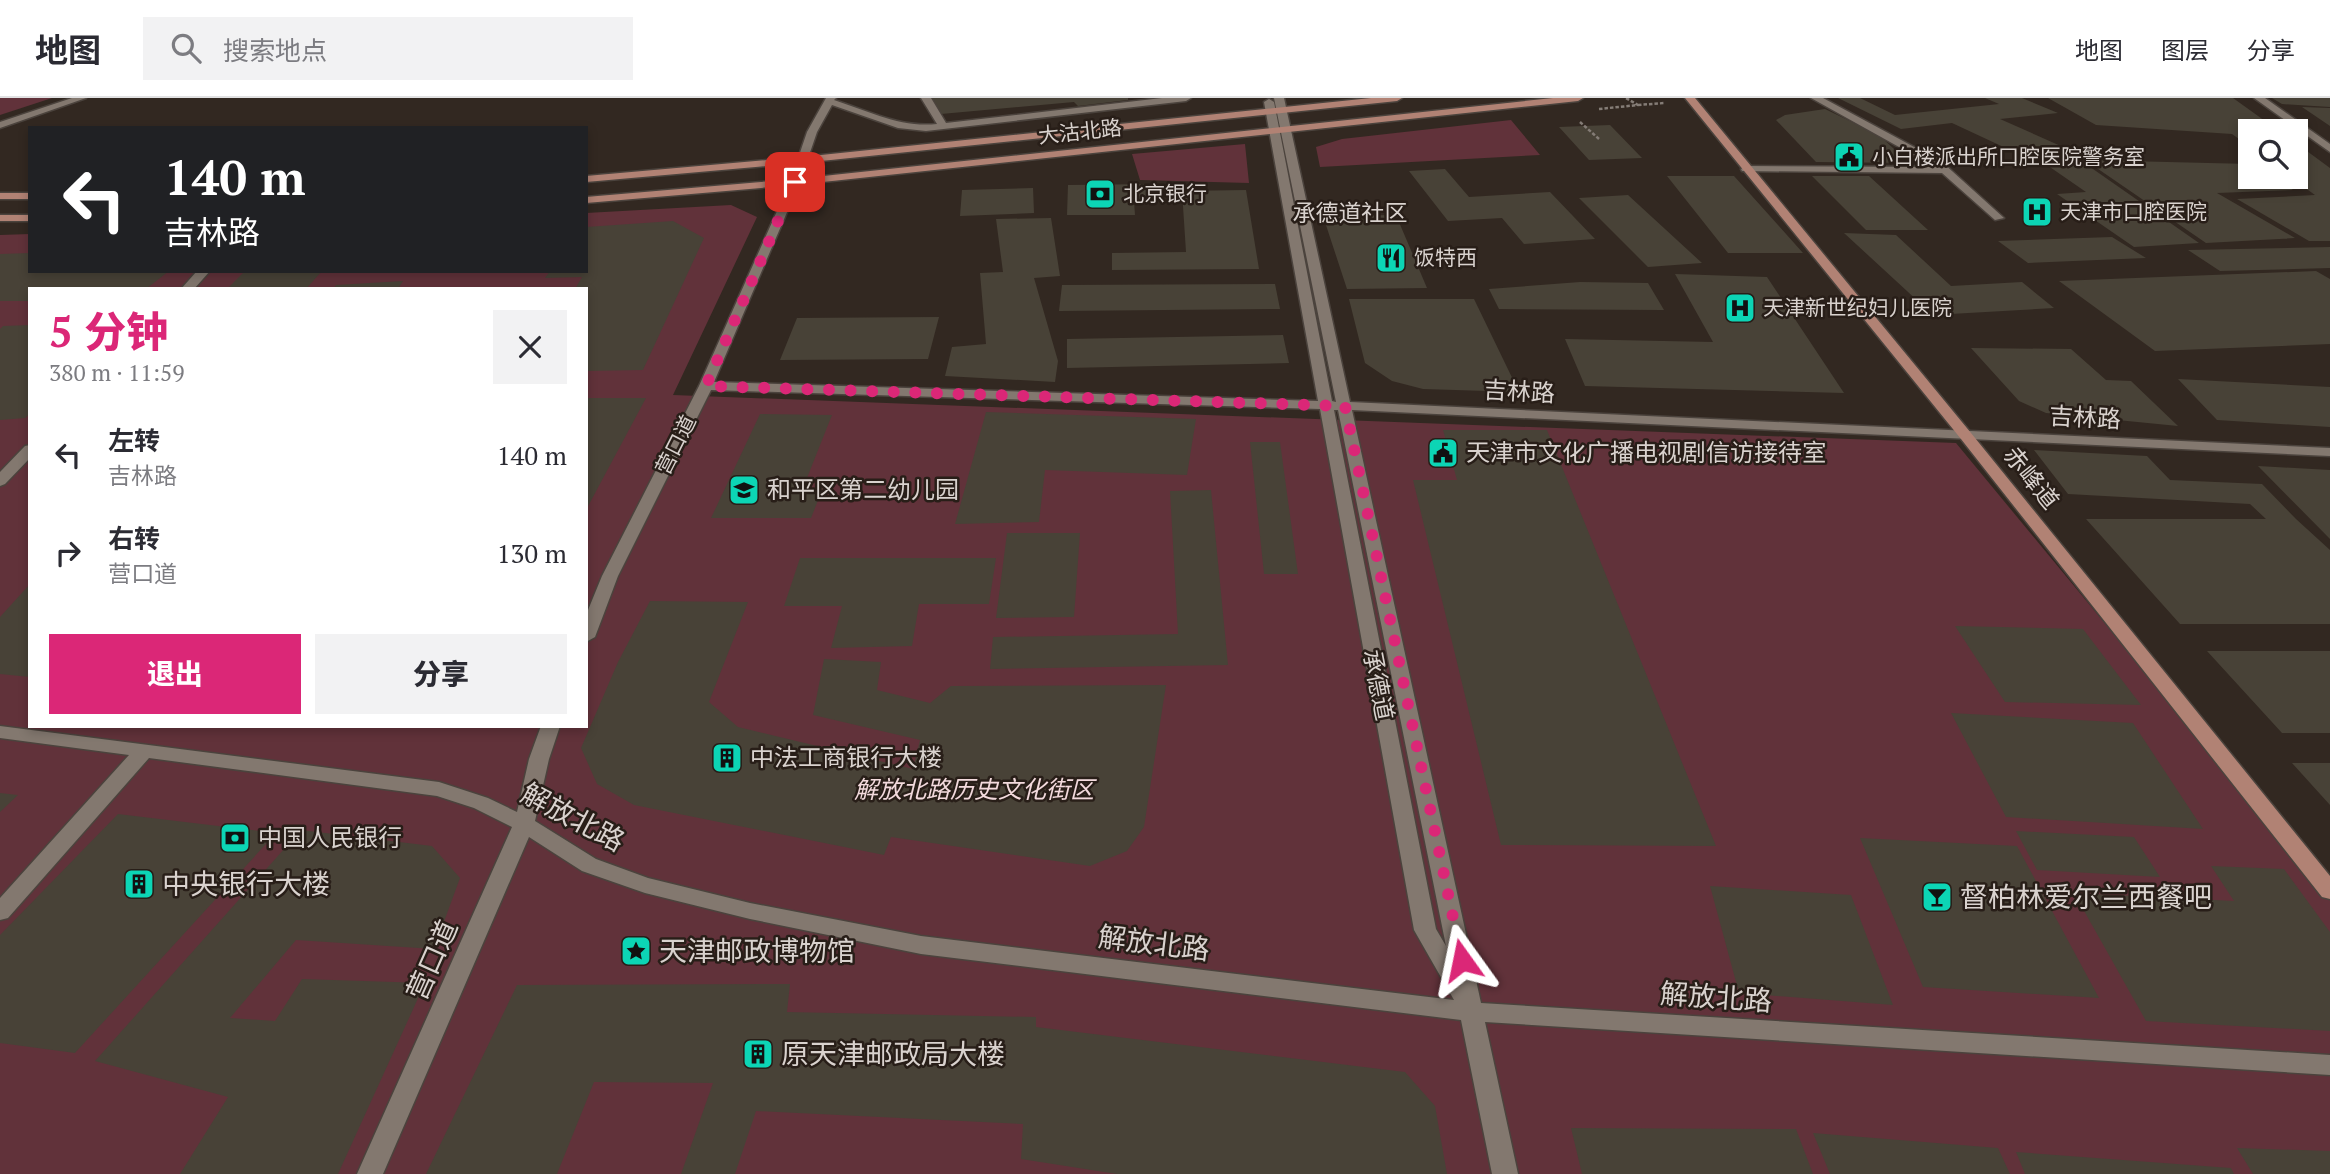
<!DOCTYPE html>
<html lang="zh">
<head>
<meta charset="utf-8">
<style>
	:root { --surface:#fff; --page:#f2f2f3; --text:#2b2b33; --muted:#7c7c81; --line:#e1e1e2; --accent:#db2777 }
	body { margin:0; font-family:"PT Serif","Noto Sans SC",serif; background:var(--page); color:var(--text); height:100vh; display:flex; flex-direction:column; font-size:26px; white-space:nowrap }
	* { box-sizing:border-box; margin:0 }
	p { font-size:23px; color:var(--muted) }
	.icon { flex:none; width:38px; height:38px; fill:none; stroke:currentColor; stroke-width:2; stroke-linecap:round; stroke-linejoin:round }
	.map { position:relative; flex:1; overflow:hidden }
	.panel { position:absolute; left:28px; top:189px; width:560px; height:441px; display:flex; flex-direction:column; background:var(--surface); border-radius:0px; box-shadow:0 4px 10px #0003 }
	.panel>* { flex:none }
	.guide { position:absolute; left:28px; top:28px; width:560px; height:147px; border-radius:0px; box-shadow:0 4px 10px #0003; background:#202124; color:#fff; overflow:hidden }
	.tools { position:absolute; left:2238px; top:21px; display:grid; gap:14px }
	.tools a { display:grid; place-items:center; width:70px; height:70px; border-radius:0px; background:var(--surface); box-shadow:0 4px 10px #0003; font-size:35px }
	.pin { position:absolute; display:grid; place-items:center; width:60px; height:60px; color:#fff; margin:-30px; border-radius:14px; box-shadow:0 4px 10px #0006 }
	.me { position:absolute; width:77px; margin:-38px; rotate:348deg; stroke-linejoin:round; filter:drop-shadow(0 0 5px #0008) }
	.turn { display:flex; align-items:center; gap:24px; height:147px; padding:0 21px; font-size:32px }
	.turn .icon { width:91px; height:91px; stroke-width:2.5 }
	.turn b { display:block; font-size:49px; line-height:60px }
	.round { display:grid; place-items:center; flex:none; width:74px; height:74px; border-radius:0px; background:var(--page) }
	.head { display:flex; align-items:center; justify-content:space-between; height:119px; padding:0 21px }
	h1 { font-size:42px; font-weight:800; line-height:52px; color:var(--accent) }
	.cta { display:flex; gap:14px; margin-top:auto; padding:14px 21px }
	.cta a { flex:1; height:80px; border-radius:0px; background:var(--accent); color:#fff; font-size:28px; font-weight:800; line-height:80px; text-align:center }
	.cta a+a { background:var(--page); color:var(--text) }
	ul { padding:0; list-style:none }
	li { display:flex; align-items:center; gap:21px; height:98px; padding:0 21px }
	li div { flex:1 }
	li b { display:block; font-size:26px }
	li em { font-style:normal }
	header { display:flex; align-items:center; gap:42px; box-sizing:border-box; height:98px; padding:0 35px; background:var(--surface); border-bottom:2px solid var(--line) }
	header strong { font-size:33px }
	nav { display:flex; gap:38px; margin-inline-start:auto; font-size:24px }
	.search { width:490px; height:63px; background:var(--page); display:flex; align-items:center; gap:18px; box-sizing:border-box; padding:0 24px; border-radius:0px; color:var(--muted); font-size:26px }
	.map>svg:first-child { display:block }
	.green { fill:#61323a; fill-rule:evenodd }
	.building { fill:#484237 }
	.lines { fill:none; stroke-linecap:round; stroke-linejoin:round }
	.minor-casing { stroke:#4b433d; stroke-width:3 }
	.major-casing { stroke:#4b433d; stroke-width:3 }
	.path { stroke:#847c76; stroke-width:2.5; stroke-dasharray:3.5 2; stroke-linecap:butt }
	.minor { fill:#83786f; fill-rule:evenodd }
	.major { fill:#b18274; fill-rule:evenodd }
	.route { stroke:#db2777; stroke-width:12; stroke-dasharray:0 21.6 }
	.labels { text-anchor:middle; stroke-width:5; stroke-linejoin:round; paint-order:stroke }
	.far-street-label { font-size:21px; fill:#d9d2ce; stroke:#281e18 }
	.far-poi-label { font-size:21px; fill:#d9d2ce; stroke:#281e18; text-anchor:start }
	.far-quarter-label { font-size:23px; fill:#d9d2ce; stroke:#281e18 }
	.street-label { font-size:24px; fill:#d9d2ce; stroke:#281e18 }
	.poi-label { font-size:24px; fill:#d9d2ce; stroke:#281e18; text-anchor:start }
	.park-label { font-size:24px; font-style:italic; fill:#f3dadd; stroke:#281e18 }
	.near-street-label { font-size:28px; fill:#d9d2ce; stroke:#281e18 }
	.near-poi-label { font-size:28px; fill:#d9d2ce; stroke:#281e18; text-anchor:start }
</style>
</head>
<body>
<header>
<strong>地图</strong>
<div class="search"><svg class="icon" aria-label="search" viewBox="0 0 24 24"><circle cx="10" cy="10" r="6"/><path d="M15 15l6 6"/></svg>搜索地点</div>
<nav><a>地图</a><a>图层</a><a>分享</a></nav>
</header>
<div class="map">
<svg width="2330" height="1076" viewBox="0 0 2330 1076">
	<rect width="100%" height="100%" fill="#322821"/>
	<path class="green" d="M0 0H52L0 17Z
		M1511 22 1540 57 1320 69 1316 49 1342 41Z
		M1245 46 1249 85 1140 82 1132 56Z
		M731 107 757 119 673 297 1956 345 2330 798V1076H0V137L30 136V173H586V115ZM30 191H586V628H30Z"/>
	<path class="building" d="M931 0H1128V2L1078 8 1074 4 941 16Z
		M1838 0H1860L1895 17 1999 6 1985 0H2022L2058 15 2000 21 2072 53 2025 59 1952 25 1901 31Z
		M2048 0H2233L2279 33H2250V49L2232 36 2096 27Z
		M2272 0H2330V9L2282 6Z
		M2302 9 2330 10V28Z
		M1825 11 1879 37 1909 65 1816 64 1776 22 1785 17Z
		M1610 27 1642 60 1589 62 1559 29Z
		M2296 45 2330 70V143H2309L2237 101 2315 97 2290 79H2296Z
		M2085 62 2250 66V79H2273L2293 92 2217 95 2295 140 2206 145Z
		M2083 64 2199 145 2134 149 2057 96 2086 94 2044 65Z
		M1445 71 1469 99 1550 94 1595 141 1524 146 1502 120 1448 123 1409 73Z
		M1667 78H1734L1803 155H1728Z
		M1812 78H1869L1928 132H1866Z
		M1157 86 1158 103H1134L1135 117H1067L1068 87Z
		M1033 90 1034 115 960 118 962 92Z
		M1246 92 1259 171 1112 172V155L1186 154 1182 93Z
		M1628 97 1702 165 1648 169 1579 100Z
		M1396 117 1427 190 1347 191 1323 118Z
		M1051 120 1060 178 1034 180 1058 263 1055 284 945 278 952 249 986 246 980 175 1003 174 996 121Z
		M673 123 704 140 643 272 586 273V191H575L582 179 545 180 550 173H586V129Z
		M1844 135 1896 137 1951 188 2022 184 2054 210 1933 217Z
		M2112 139 2146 160 2028 165 1998 143Z
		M2330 149V170L2220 173 2188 152Z
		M30 155V173H169L146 191H30V203H0V156Z
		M245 173H322L306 191H227Z
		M2316 173 2330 181V246L2155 253 2059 183Z
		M1675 176 1767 179 1844 295 1585 288 1565 241 1713 244Z
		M403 183 398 191H333L336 187Z
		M1580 184 1648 185 1664 212 1499 211 1489 191Z
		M1275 186 1280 211 1059 213 1062 187Z
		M1349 201H1474L1519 294 1423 291 1392 283 1365 265Z
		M939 219 928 261 780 262 797 220Z
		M30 227V316L25 320 0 322V231L3 228Z
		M1283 237 1289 265 1067 270V241Z
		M1971 250 2071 251 2106 282 2131 283 2178 328 2046 315 2019 303Z
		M2178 281 2330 289V329L2217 322Z
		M586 300H646L586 412Z
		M986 314 1196 321 1187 377 1045 372 1039 424 955 426Z
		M760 316 832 317 803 390H823L811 420H711Z
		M1443 332H1547L1716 748 1501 747 1413 382H1457Z
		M1250 344H1280L1298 476H1264Z
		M2034 352 2147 358 2170 382 2262 386 2296 421 2330 452V526H2180L2086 421H2266L2250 406 2068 396Z
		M2258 368 2330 372V441Z
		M1211 392 1228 567 990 571 993 539 1178 536 1170 393Z
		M1007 435H1080L1074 519 996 520Z
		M800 460H996L989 506H919L912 548 831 550 842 508H784Z
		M30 486V579L0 576V519Z
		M650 503 748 504 709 604 738 629 913 671 920 642 813 617 824 561 881 564 877 592 930 605 951 588 1166 587 1144 729 1127 753 1090 768 891 739 884 757 634 707 597 686 581 650 618 564Z
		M1955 528 2083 531 2141 607 2005 604Z
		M2207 553H2330V635H2282Z
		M1951 615 2133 625 2203 731 2006 719Z
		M2292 665H2330V707Z
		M0 695 18 697 0 714Z
		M118 716 276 735 75 955 0 945V837Z
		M301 732 432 748 460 780 434 851 296 842 230 920 275 923 302 881 425 885 338 1076H180L228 999 95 963Z
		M2016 733 2134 739 2160 779 2037 772Z
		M1860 740 2017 748 2099 900 1923 889Z
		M2211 768 2284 771 2330 834V933L2146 923 2074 795 2234 803Z
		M1710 788 1851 797 1893 907 1739 895Z
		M790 886 787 914 1036 919V929L1405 974 1435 1008 1447 1076H1117L1021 1061 1023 1026 756 1013 735 1076H681L713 985 594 984 557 1076H426L517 887Z
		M1571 1030 1796 1031 1813 1076H1582Z
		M1813 1035 1998 1050 2010 1076H1830Z
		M2237 1050 2330 1053V1076H2253Z
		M2016 1054 2231 1070 2234 1076H2025Z"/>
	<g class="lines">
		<g class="minor-casing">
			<path id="minor" d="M72 0H86L0 30V24Z
				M826 0H836L834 2C868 13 901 30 937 26L921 0H931L946 25 1162 0H1191L1186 3 926 33 898 30 832 7 817 34 800 84 714 284 1318 303 1264 4 1269 1 1274 4 1332 303 1336 304 1274 0H1284L1350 304 2330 350V358L1352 312 1481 905 2330 957V977L1485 924 1518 1076H1492L1461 922 921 856 750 821 645 795 582 773 529 739 383 1076H357L512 729 474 710 437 698 149 660 8 820 0 822V800L129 657 0 640V628L439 684 488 700 517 714 529 661 541 628H560L549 661 535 723 596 761 648 780 750 805 921 838 1454 902 1414 832 1320 311 711 292 618 478 595 539 586 544V517L602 478 699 288 790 84 807 34ZM1334 312H1338L1446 848 1436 831Z
				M1811 0H1823L1942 64 2004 120 1995 122 1942 75 1742 73 1741 71 1746 68 1935 69Z
				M2254 0H2265L2330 46V54Z
				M197 173H210L194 191H181Z
				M30 347V360L5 386 0 388V374L25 348Z"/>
		</g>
		<g class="major-casing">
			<path id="major" d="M1371 0H1402L1397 3 802 65 586 84V78L802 59Z
				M1553 0H1583L1578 3 795 87 586 105V99L795 81Z
				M1685 0H1695L1971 335 2330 778V801L2322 799 1961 341Z
				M0 95H30V101H0Z
				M0 117H30V123H0Z"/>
		</g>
		<path class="path" d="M1638 7 1665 5
			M1599 11 1638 7 1626 0
			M1580 24 1599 41"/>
		<use href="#minor" class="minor"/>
		<use href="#major" class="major"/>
	</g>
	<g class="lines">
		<path class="route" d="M795 84 706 288 1345 308 1462 862"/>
	</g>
	<defs>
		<g id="civic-square" transform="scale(1.575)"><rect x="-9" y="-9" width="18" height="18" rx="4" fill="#0cd5b5" stroke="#281e18"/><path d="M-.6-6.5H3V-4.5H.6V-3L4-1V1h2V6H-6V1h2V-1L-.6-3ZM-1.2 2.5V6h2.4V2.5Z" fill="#111"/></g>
		<g id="bank-square" transform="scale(1.575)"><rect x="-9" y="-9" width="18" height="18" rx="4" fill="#0cd5b5" stroke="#281e18"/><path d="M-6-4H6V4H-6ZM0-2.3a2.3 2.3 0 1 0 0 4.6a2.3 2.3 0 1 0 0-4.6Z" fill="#111"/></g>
		<g id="hospital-square" transform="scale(1.575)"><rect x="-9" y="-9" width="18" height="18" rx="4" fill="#0cd5b5" stroke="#281e18"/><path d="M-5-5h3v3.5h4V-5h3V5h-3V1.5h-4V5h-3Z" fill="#111"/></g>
		<g id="restaurant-square" transform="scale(1.575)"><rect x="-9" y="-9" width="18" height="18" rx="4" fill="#0cd5b5" stroke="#281e18"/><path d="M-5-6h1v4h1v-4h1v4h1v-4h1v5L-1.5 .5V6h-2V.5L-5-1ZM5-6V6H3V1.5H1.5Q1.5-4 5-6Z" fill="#111"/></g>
		<g id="school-square" transform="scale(1.575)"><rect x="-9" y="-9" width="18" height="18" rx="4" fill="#0cd5b5" stroke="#281e18"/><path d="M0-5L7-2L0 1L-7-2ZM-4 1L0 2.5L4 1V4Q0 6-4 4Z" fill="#111"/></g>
		<g id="building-square" transform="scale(1.575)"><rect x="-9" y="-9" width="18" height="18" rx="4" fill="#0cd5b5" stroke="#281e18"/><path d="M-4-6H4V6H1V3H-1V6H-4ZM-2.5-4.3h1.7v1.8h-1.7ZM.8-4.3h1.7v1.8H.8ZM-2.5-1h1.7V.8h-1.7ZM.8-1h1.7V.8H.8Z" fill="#111"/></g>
		<g id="bar-square" transform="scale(1.575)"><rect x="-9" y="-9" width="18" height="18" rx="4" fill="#0cd5b5" stroke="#281e18"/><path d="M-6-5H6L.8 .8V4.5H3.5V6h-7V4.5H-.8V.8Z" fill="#111"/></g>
		<g id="sight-square" transform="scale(1.575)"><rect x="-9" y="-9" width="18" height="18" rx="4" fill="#0cd5b5" stroke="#281e18"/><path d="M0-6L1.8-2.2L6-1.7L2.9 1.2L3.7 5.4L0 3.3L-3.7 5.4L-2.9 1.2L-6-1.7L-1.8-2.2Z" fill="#111"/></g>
	</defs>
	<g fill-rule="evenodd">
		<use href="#civic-square" x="1849" y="59"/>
		<use href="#bank-square" x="1100" y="96"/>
		<use href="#hospital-square" x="2037" y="114"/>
		<use href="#restaurant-square" x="1391" y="160"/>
		<use href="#hospital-square" x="1740" y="210"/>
		<use href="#civic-square" x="1443" y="355"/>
		<use href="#school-square" x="744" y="392"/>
		<use href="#building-square" x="727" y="660"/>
		<use href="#bank-square" x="235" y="740"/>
		<use href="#building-square" x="139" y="786"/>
		<use href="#bar-square" x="1937" y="799"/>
		<use href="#sight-square" x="636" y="853"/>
		<use href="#building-square" x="758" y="956"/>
	</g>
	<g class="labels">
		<g class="far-street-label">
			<text transform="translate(1080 34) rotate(-6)" y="7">大沽北路</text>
			<text transform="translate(676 347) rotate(-63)" y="7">营口道</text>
		</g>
		<g class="far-poi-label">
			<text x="1872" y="66">小白楼派出所口腔医院警务室</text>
			<text x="1123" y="103">北京银行</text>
			<text x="2060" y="121">天津市口腔医院</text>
			<text x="1414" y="167">饭特西</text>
			<text x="1763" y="217">天津新世纪妇儿医院</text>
		</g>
		<g class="far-quarter-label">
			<text x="1350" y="123">承德道社区</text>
		</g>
		<g class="street-label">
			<text transform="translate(1519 294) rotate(3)" y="8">吉林路</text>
			<text transform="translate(2085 320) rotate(3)" y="8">吉林路</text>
			<text transform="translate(2031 380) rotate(51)" y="8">赤峰道</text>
			<text transform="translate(1378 587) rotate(79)" y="8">承德道</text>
		</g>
		<g class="poi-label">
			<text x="1466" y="363">天津市文化广播电视剧信访接待室</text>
			<text x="767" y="400">和平区第二幼儿园</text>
			<text x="750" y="668">中法工商银行大楼</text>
			<text x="258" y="748">中国人民银行</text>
		</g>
		<g class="park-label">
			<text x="974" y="700">解放北路历史文化街区</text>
		</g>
		<g class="near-street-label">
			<text transform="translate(573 719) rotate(28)" y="10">解放北路</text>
			<text transform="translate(1154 845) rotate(7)" y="10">解放北路</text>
			<text transform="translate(432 862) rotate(-66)" y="10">营口道</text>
			<text transform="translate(1716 899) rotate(4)" y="10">解放北路</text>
		</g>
		<g class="near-poi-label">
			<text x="162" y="796">中央银行大楼</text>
			<text x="1960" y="809">督柏林爱尔兰西餐吧</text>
			<text x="659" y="863">天津邮政博物馆</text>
			<text x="781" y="966">原天津邮政局大楼</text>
		</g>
	</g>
</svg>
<div class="tools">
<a><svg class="icon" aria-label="search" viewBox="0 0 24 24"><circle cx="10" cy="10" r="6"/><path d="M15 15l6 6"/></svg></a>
</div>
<div class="pin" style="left:795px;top:84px;background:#d93025"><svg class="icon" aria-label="arrive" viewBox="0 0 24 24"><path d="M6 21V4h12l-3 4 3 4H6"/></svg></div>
<svg class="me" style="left:1462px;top:862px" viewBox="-20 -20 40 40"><path d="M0-17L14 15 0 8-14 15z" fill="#db2777" stroke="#fff" stroke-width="4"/></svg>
<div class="guide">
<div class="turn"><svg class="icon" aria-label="left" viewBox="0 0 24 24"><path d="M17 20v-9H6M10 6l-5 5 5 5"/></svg><div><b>140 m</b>吉林路</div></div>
</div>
<section class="panel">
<div class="head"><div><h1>5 分钟</h1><p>380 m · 11:59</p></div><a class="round"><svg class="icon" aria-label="close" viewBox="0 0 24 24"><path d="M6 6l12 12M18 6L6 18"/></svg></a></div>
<ul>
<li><svg class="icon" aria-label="left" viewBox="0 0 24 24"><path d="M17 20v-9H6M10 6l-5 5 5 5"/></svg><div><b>左转</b><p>吉林路</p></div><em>140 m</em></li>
<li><svg class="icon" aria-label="right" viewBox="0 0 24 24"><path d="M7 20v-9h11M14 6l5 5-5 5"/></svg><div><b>右转</b><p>营口道</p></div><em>130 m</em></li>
</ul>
<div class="cta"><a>退出</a><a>分享</a></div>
</section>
</div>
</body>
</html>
